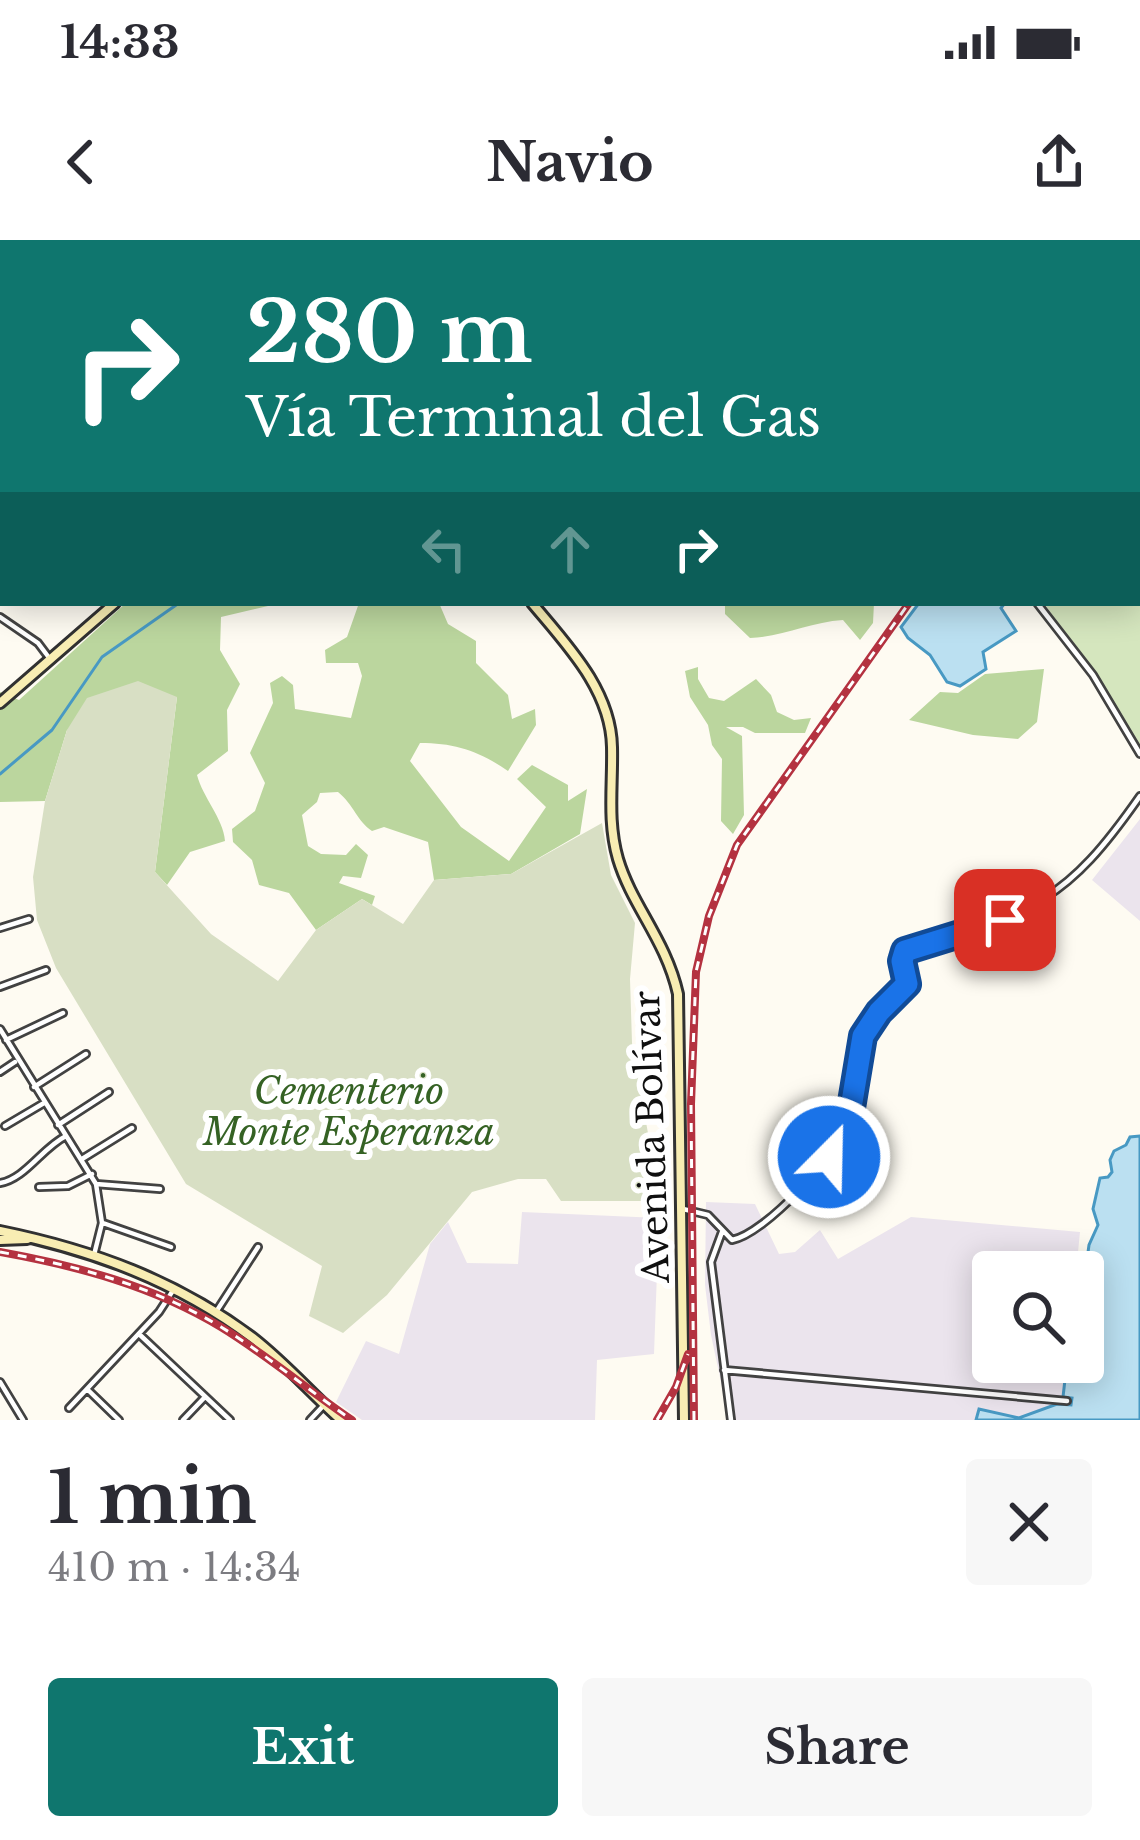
<!DOCTYPE html>
<html lang="en">
<head>
<meta charset="utf-8">
<style>
	:root { --surface:#fff; --page:#f7f7f7; --text:#2b2b33; --muted:#7c7c81; --accent:#0f766e }
	body { margin:0; font-family:"Libre Baskerville",serif; background:var(--page); color:var(--text); height:100vh; display:flex; flex-direction:column; font-size:45px; white-space:nowrap }
	* { box-sizing:border-box; margin:0 }
	p { font-size:39px; color:var(--muted) }
	.icon { flex:none; width:66px; height:66px; fill:none; stroke:currentColor; stroke-width:2; stroke-linecap:round; stroke-linejoin:round }
	.map { position:relative; height:1180px; overflow:hidden }
	.panel { display:flex; flex-direction:column; background:var(--surface); flex:1 }
	.panel>* { flex:none }
	.top-card { position:absolute; left:0px; top:0px; width:1140px; height:366px; box-shadow:0 6px 30px #0003; background:#0f766e; color:#fff; overflow:hidden }
	.tools { position:absolute; left:972px; top:1011px; display:grid; gap:24px }
	.tools a { display:grid; place-items:center; width:132px; height:132px; border-radius:12px; background:var(--surface); box-shadow:0 6px 30px #0003; font-size:60px }
	.pin { position:absolute; display:grid; place-items:center; width:102px; height:102px; color:#fff; margin:-51px; border-radius:24px; box-shadow:0 6px 18px #0006 }
	.me { position:absolute; width:132px; margin:-66px; rotate:23deg; stroke-linejoin:round; filter:drop-shadow(0 0 9px #0008) }
	.turn { display:flex; align-items:center; gap:42px; height:252px; padding:0 48px; font-size:54px }
	.turn .icon { width:156px; height:156px; stroke-width:2.5 }
	.turn b { display:block; font-size:84px; line-height:102px }
	.lanes { display:flex; align-items:center; height:114px; padding:0 48px; background:#0003; justify-content:center; gap:60px; direction:ltr }
	.lanes .off { opacity:.35 }
	.round { display:grid; place-items:center; flex:none; width:126px; height:126px; border-radius:12px; background:var(--page) }
	.headline { display:flex; align-items:center; justify-content:space-between; height:204px; padding:0 48px }
	h1 { font-size:72px; font-weight:700; line-height:90px }
	.cta { display:flex; gap:24px; margin-top:auto; padding:24px 48px }
	.cta a { flex:1; height:138px; border-radius:12px; background:var(--accent); color:#fff; font-size:48px; font-weight:700; line-height:138px; text-align:center }
	.cta a+a { background:var(--page); color:var(--text) }
	.status { display:flex; justify-content:space-between; align-items:center; height:84px; padding:0 60px; background:var(--surface); direction:ltr }
	.status svg { height:33px; fill:currentColor }
	header { display:flex; justify-content:space-between; align-items:center; height:156px; padding:0 48px; background:var(--surface); font-size:54px; font-weight:700 }
	.map>svg:first-child { display:block }
	.industrial { fill:#ebe4ed }
	.green { fill:#d5e6be }
	.forest { fill:#bbd69e }
	.cemetery { fill:#d8dfc4 }
	.water { fill:#bbe0f1; stroke:#4899c3; stroke-width:3 }
	.lines { fill:none; stroke-linecap:round; stroke-linejoin:round }
	.stream { stroke:#4899c3; stroke-width:3 }
	.minor-casing { stroke:#424242; stroke-width:10 }
	.secondary-casing { stroke:#313131; stroke-width:14 }
	.minor { stroke:#fff; stroke-width:4.5 }
	.secondary { stroke:#f8edb3; stroke-width:8 }
	.rail-casing { stroke:#b43240; stroke-width:8 }
	.rail { stroke:#fff; stroke-width:3; stroke-dasharray:9; stroke-linecap:butt }
	.route-casing { stroke:#114b97; stroke-width:30 }
	.route { stroke:#1a73e8; stroke-width:21 }
	.labels { text-anchor:middle; stroke-width:12; stroke-linejoin:round; paint-order:stroke }
	.park-label { font-size:36px; font-style:italic; fill:#356224; stroke:#fff }
	.street-label { font-size:36px; fill:#0f0f0f; stroke:#fff }
</style>
</head>
<body>
<div class="status"><b>14:33</b><svg viewBox="0 0 49 12"><path d="M0 12V9h3v3zM5 12V6h3v6zM10 12V3h3v9zM15 12V0h3v12zM26 1h20v11H26zM47 4h2v5h-2z"/></svg></div>
<header><svg class="icon" aria-label="back" viewBox="0 0 24 24"><path d="M15 5l-7 7 7 7"/></svg>Navio<svg class="icon" aria-label="share" viewBox="0 0 24 24"><path d="M12 15V3M7 8l5-5 5 5M5 13v7h14v-7"/></svg></header>
<div class="map">
<svg width="1140" height="1180" viewBox="0 0 1140 1180">
	<rect width="100%" height="100%" fill="#fefbf2"/>
	<path class="industrial" d="M1140 579V681L1092 640Z
		M706 962 755 964 779 1014 795 1012 820 990 838 1019 911 977 1080 992 1076 1032H993V1122H1067L1064 1157H1072L1071 1165 1057 1164 1019 1178 979 1169 976 1180H729L711 1095 705 1045Z
		M522 972 659 978 654 1114 597 1120 595 1180H362L336 1162 366 1101 399 1114 430 1004 448 982 467 1023 518 1024Z"/>
	<path class="green" d="M1089 0H1140V506L1044 363H1137V3H1088Z"/>
	<path class="forest" d="M126 363H281L221 377 220 410 240 444 227 470 228 511 197 535C203 558 223 578 225 601L190 612 167 645 155 632 177 457 67 490 45 561 0 562V452L19 460Z
		M359 363H439L448 384 476 401V423L508 455 512 479 535 469 536 485 508 531C479 511 455 503 420 503L410 521 461 587 509 621 546 567 517 539 532 525 568 545V561L587 549 580 594 511 634 434 640 428 602 384 587 372 591C357 581 354 565 338 552L320 553 317 562 302 575 308 606 321 614 346 615 356 604 368 615 361 638 343 636 339 643 375 656 372 665 362 659 316 690 289 653 259 645 252 620 233 602 232 589 255 571 265 543 250 513 273 463 270 443 282 436 293 445 295 469 351 478 362 436 358 423H326L325 410 347 397Z
		M725 363H874L873 383 860 400 843 380C810 382 783 397 750 398L725 374Z
		M698 427V439L709 458 724 461 756 439 771 455 777 472 794 480 811 478 805 493H755L743 487H726L742 496 744 575 733 594 721 581 722 519 712 505 708 485 690 457 685 431Z
		M1044 429 1037 482 1018 499 973 495 909 480 940 452 958 453 985 434Z"/>
	<path class="cemetery" d="M138 441 177 457 155 632 211 694 278 741 316 690 362 659 403 684 434 640 511 634 602 583 611 635 635 683 630 739 632 803 660 961H561L546 939H518L472 952 387 1055 343 1093 309 1076 322 1026 186 944 56 728 37 680 33 637 45 561 67 490 87 458Z"/>
	<path class="water" d="M919 363H1005L1001 368 1016 391 983 412 986 429 960 446 947 442 930 415 908 398 901 387Z
		M1140 896V1180H976L979 1169 1019 1178 1057 1164 1071 1165 1072 1158 1063 1157 1067 1122H1083L1084 1041 1089 1005 1098 985 1093 969 1100 938 1108 937 1112 932 1110 920 1114 911 1126 905 1130 897Z"/>
	<g class="lines">
		<path class="stream" d="M0 534 52 490 102 417 179 363"/>
		<g class="minor-casing">
			<path id="minor" d="M47 0 48 3
				M142 0 143 3
				M260 0 261 3
				M0 1 5 0
				M233 3 244 0
				M1113 3 1114 0
				M0 71 3 91
				M0 122 3 116
				M0 192 3 191
				M0 247 3 238
				M1037 363 1093 435 1140 514
				M0 377 38 403 50 419
				M0 688 29 679
				M0 747 46 730
				M0 789 96 944 102 983 94 1015
				M6 800 63 773
				M0 832 15 822
				M34 847 86 814
				M58 885 109 852
				M5 886 44 863
				M82 919 132 888
				M0 943C25 939 42 908 66 896
				M96 944 160 949
				M39 947 68 946 92 934
				M683 969 708 975 732 1000C765 994 836 916 848 885 858 856 851 823 864 794 873 774 901 761 906 746 913 728 892 720 913 705 1035 672 1066 662 1140 556
				M103 983 171 1007
				M722 992 711 1022 731 1180
				M216 1072 258 1007
				M139 1094 230 1180
				M724 1130 1067 1161
				M0 1142 23 1180
				M87 1149 119 1180
				M69 1168 159 1072 172 1052
				M183 1180 204 1158
				M310 1180 324 1165"/>
		</g>
		<g class="secondary-casing">
			<path id="secondary" d="M372 3 373 0
				M532 363C567 405 611 450 612 507 613 545 607 581 618 619 632 666 666 700 678 754L684 1180
				M0 463 115 363
				M0 991C93 1010 177 1041 253 1098 285 1123 311 1153 341 1180
				M0 1000 27 999"/>
		</g>
		<use href="#minor" class="minor"/>
		<use href="#secondary" class="secondary"/>
		<g class="rail-casing">
			<path id="rail" d="M1076 3 1077 0
				M0 1012C78 1026 153 1046 221 1087 267 1115 308 1150 352 1180
				M657 1180 676 1147 688 1114
				M694 1180 691 864 696 732 709 676 737 605 909 363"/>
		</g>
		<use href="#rail" class="rail"/>
	</g>
	<g class="lines">
		<g class="route-casing">
			<path id="route" d="M829 917 849 880 863 796 879 772 907 744 902 721 905 711 1005 680"/>
		</g>
		<use href="#route" class="route"/>
	</g>
	<g class="labels">
		<g class="park-label">
			<text x="349" y="864">Cementerio<tspan x="349" dy="41">Monte Esperanza</tspan></text>
		</g>
		<g class="street-label">
			<text transform="translate(651 897) rotate(-92)" y="13">Avenida Bolívar</text>
		</g>
	</g>
</svg>
<div class="tools">
<a><svg class="icon" aria-label="search" viewBox="0 0 24 24"><circle cx="10" cy="10" r="6"/><path d="M15 15l6 6"/></svg></a>
</div>
<div class="pin" style="left:1005px;top:680px;background:#d93025"><svg class="icon" aria-label="arrive" viewBox="0 0 24 24"><path d="M6 21V4h12l-3 4 3 4H6"/></svg></div>
<svg class="me" style="left:829px;top:917px" viewBox="-20 -20 40 40"><circle r="17" fill="#1a73e8" stroke="#fff" stroke-width="3"/><path d="M0-11L8 9 0 5-8 9z" fill="#fff"/></svg>
<div class="top-card">
<div class="turn"><svg class="icon" aria-label="right" viewBox="0 0 24 24"><path d="M7 20v-9h11M14 6l5 5-5 5"/></svg><div><b>280 m</b>Vía Terminal del Gas</div></div>
<div class="lanes"><svg class="icon off" aria-label="left" viewBox="0 0 24 24"><path d="M17 20v-9H6M10 6l-5 5 5 5"/></svg><svg class="icon off" aria-label="ahead" viewBox="0 0 24 24"><path d="M12 20V5M6 11l6-6 6 6"/></svg><svg class="icon" aria-label="right" viewBox="0 0 24 24"><path d="M7 20v-9h11M14 6l5 5-5 5"/></svg></div>
</div>
</div>
<section class="panel">
<div class="headline"><div><h1>1 min</h1><p>410 m · 14:34</p></div><a class="round"><svg class="icon" aria-label="close" viewBox="0 0 24 24"><path d="M6 6l12 12M18 6L6 18"/></svg></a></div>
<div class="cta"><a>Exit</a><a>Share</a></div>
</section>
</body>
</html>
